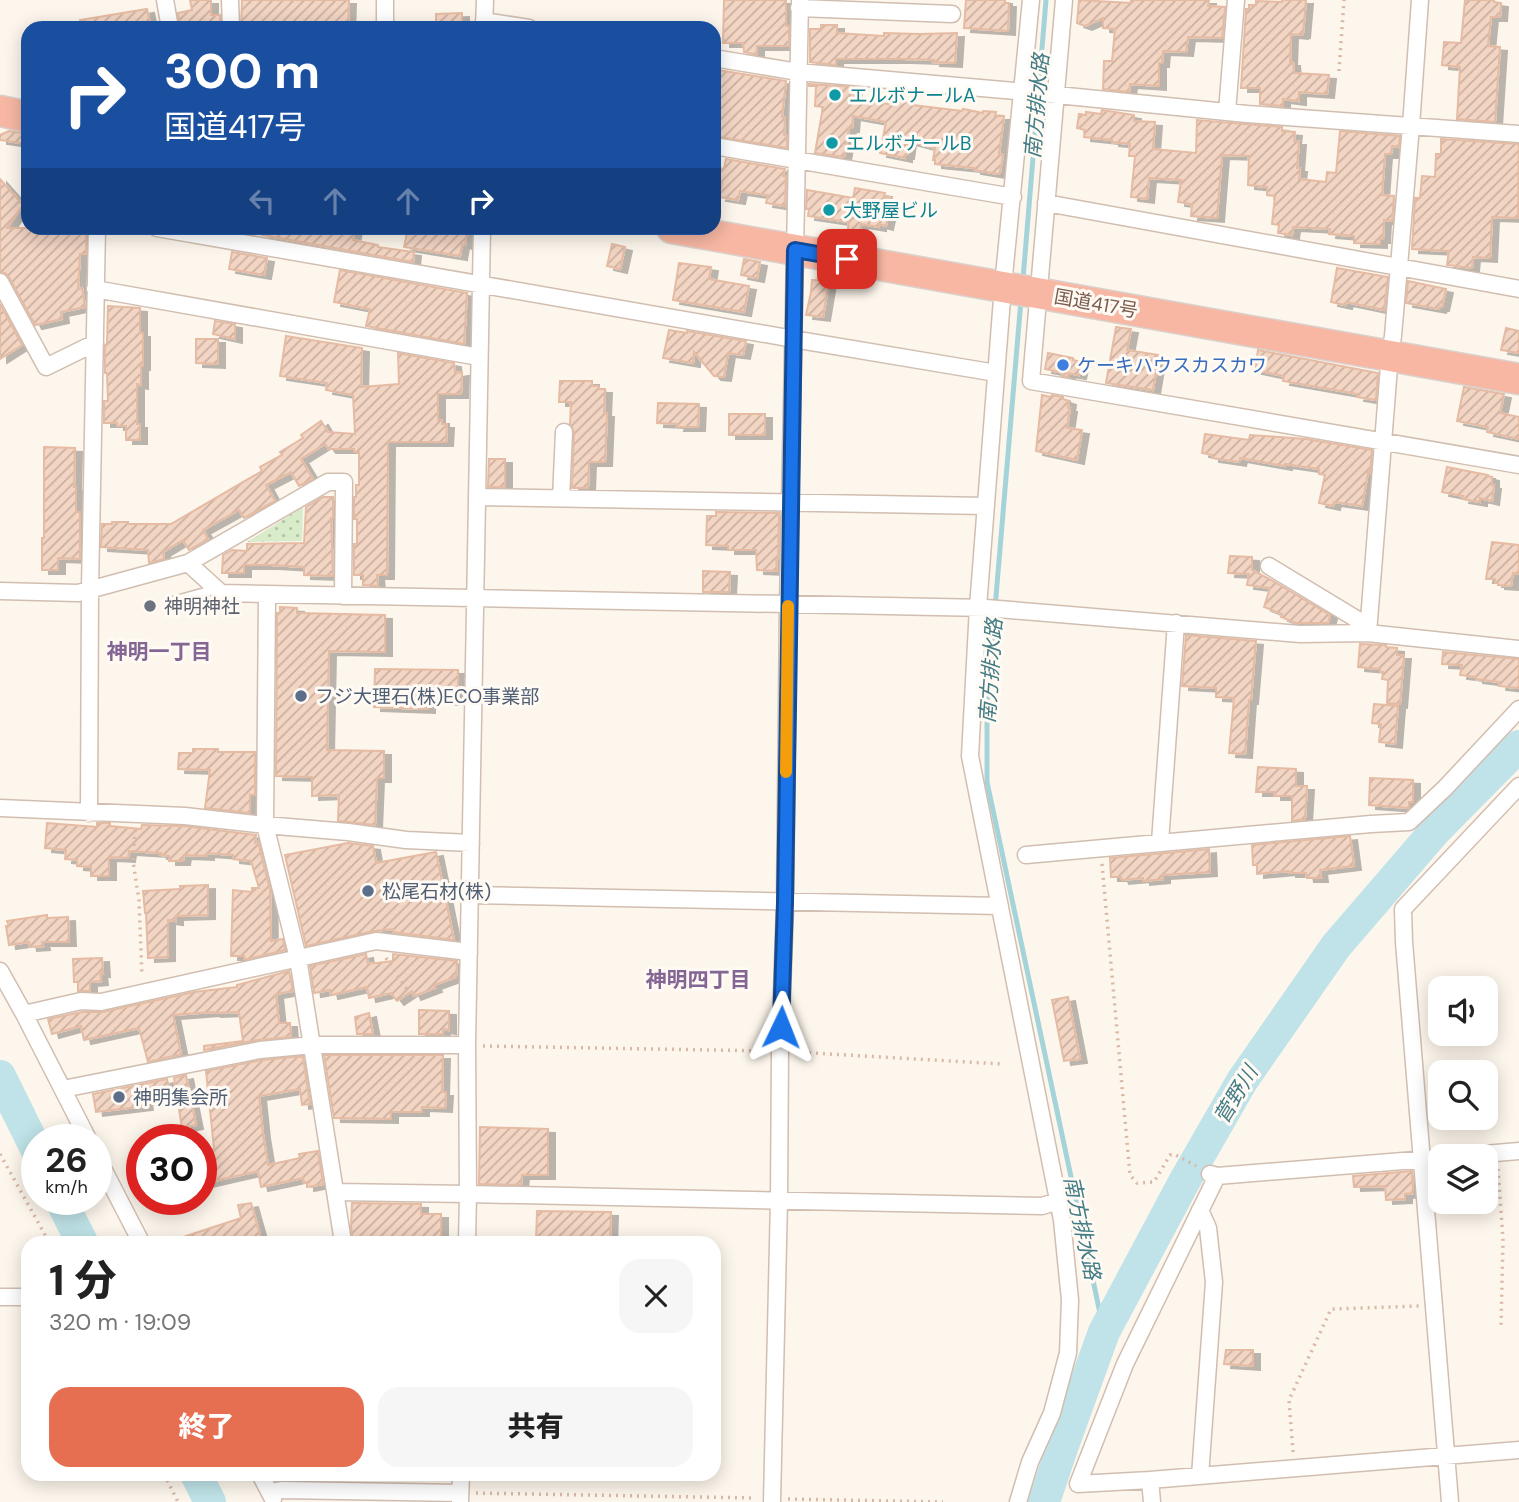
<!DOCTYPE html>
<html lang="ja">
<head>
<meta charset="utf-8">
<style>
	:root { --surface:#fff; --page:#f6f6f6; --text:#222; --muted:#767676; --accent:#e76f51 }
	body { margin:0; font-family:"DM Sans","Noto Sans JP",sans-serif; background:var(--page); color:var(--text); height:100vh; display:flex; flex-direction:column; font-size:26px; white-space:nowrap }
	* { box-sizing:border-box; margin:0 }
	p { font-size:23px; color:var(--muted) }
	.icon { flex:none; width:38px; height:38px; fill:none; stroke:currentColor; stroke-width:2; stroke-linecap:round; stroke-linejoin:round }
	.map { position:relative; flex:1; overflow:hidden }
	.panel { position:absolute; left:21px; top:1236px; width:700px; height:245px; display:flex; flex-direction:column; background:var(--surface); border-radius:21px; box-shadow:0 4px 18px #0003 }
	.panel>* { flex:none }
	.top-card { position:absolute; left:21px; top:21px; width:700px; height:214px; border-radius:21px; box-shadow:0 4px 18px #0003; background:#1a4fa0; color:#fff; overflow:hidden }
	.fabs { position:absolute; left:1428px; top:976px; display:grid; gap:14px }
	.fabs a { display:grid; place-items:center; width:70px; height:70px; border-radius:14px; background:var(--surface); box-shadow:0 4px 18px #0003; font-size:35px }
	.speed { position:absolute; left:21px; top:1124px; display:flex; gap:14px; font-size:35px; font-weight:700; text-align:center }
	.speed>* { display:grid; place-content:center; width:91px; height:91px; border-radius:50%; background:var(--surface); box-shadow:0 4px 18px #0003; line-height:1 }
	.speed small { font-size:18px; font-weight:400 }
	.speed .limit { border:10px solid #d22; background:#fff; color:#111 }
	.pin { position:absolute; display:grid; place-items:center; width:60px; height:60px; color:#fff; margin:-30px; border-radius:14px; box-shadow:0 4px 10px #0006 }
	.me { position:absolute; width:77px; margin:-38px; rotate:2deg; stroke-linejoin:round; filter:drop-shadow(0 0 5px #0008) }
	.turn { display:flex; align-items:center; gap:24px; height:147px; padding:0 28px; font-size:32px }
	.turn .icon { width:91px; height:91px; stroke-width:2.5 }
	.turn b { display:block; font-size:49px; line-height:60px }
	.lanes { display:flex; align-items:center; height:66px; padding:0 28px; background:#0003; justify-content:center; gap:35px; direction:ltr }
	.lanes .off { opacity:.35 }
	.round { display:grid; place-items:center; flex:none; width:74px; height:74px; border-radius:21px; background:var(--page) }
	.headline { display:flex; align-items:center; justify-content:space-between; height:119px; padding:0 28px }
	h1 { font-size:42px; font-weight:800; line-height:52px }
	.cta { display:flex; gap:14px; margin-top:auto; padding:14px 28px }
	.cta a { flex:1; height:80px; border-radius:21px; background:var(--accent); color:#fff; font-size:28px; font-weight:800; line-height:80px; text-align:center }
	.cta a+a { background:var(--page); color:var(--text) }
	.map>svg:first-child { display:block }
	.park { fill:url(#park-dots) }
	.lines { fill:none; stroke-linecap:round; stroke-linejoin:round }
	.stream { stroke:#a5d3da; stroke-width:5 }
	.river { stroke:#bfe3e8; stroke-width:32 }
	.building { fill:url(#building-hatch); stroke:#e6bba3; stroke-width:2; filter:url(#shadow) }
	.lane-casing { stroke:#d1beb0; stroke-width:11 }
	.street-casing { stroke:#d1beb0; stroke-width:19 }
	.highway-casing { stroke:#dad1cd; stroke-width:33 }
	.path { stroke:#d9b8a5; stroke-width:3.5; stroke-dasharray:2 5; stroke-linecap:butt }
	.lane { stroke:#fff; stroke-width:8 }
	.street { stroke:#fff; stroke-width:16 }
	.highway { stroke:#f7b7a3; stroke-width:30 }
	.route-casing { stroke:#114b97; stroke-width:18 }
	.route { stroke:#1a73e8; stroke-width:12 }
	.slow { stroke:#f59e0b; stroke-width:12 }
	.culture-dot { fill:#0f9aa8; stroke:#fffaf3; stroke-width:2.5 }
	.shop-dot { fill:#3f7fe0; stroke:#fffaf3; stroke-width:2.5 }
	.worship-dot { fill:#6b7280; stroke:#fffaf3; stroke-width:2.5 }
	.service-dot { fill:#5c6f8a; stroke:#fffaf3; stroke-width:2.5 }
	.labels { text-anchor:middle; stroke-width:6; stroke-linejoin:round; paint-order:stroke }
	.culture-label { font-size:19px; fill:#0d838f; stroke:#fffaf3; text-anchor:start }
	.street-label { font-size:19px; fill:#7a5c4d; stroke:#fffaf3 }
	.shop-label { font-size:19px; fill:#366cbe; stroke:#fffaf3; text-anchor:start }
	.worship-label { font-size:19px; fill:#5b616d; stroke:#fffaf3; text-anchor:start }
	.service-label { font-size:19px; fill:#4e5e75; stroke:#fffaf3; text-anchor:start }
	.water-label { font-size:21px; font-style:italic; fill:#437c86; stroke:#fffaf3 }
	.neighbourhood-label { font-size:21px; font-weight:bold; fill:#846695; stroke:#fffaf3 }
</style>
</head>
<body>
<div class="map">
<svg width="1519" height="1502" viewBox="0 0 1519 1502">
	<defs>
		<pattern id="park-dots" width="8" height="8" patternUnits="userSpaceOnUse" patternTransform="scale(1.75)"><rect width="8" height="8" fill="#d8ecc9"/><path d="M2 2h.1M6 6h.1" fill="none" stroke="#b4c2a5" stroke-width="1.8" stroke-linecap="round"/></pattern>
		<pattern id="building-hatch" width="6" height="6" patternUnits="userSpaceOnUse" patternTransform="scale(1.75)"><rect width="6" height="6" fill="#f3d5c3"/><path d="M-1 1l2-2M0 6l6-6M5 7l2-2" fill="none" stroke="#cab0a1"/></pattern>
		<filter id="shadow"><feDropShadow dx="7" dy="4" stdDeviation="0" flood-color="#0004"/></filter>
	</defs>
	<rect width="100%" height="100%" fill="#fdf6ec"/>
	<path class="park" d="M303 507 302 541 247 542Z"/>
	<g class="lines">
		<path class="stream" d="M1023 279 1046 0
			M1021 300 987 703V782L1104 1332"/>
		<path class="river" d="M0 1076 37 1151
			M60 1199 82 1242
			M196 1474 210 1502
			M1044 1502 1062 1448 1104 1332 1184 1182 1242 1081 1336 946 1435 831 1519 746"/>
	</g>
	<path class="building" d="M190 0H211V15H220V28H180L178 13 192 10Z
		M242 0H349L348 28H241Z
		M724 0H786V26H789V46H757V55L744 52 743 43H723Z
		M966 0H1005V3H1009L1008 31 964 28Z
		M1079 0 1131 3V0H1209L1208 6 1225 7 1222 38 1188 37 1186 52 1163 51 1162 63H1159V86L1130 84 1129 92 1103 89 1104 61H1112L1115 29 1103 28V18L1085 26 1077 23Z
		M1282 0H1306L1303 34 1301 33V35L1291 34 1290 62H1293L1294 73 1329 75 1327 94 1299 92V101L1283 99V106L1260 104V88H1241L1246 9H1249V5H1256V1L1282 2Z
		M1465 0H1494V2L1501 3 1500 17H1491L1488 46 1500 47 1495 122 1457 119 1460 67 1442 65 1444 42 1461 43Z
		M147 9 151 28H80V20Z
		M462 13V28H436V14Z
		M821 25H837V33L884 36V33L920 34 957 33 955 63 933 62 934 60 904 59H836V65L810 62V29H821Z
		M718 70 786 81 782 117H785L784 135 787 136V148L714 136V86Z
		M809 84 855 87 854 98 888 104 889 100 913 103V105L962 111 963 109 983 113V111L996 112 995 116H1004L999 154 1003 155 1000 172 998 174 974 170V168L935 164V160H933L935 148 909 141 907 155H905V158L880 153 886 122 853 116 852 128H849L844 157 815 153 823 107 815 106 816 86H809Z
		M1102 110 1134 115V121L1155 122 1153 149 1196 153 1197 120 1282 127V131L1295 132 1294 141H1299L1297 168H1300L1299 179 1326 182 1327 172 1336 173 1340 131 1400 136 1399 147 1392 146 1391 154H1385L1382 195 1394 196 1392 221 1384 220 1383 239H1380V244L1354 243V236L1329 234 1330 229 1293 227 1292 235 1278 233 1279 225 1272 224 1275 196 1267 195V187L1248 185 1249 156 1222 155 1217 218 1191 216 1192 204 1178 202 1181 180 1149 178 1147 199 1131 197 1135 156H1129L1130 144 1112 142V140L1084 137 1085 130 1077 128 1079 114 1086 115V112L1101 114Z
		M9 131 28 134V144L0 140V135Z
		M1441 139 1519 144 1518 218 1492 217 1490 258 1473 257 1472 268 1447 265 1449 251 1412 249 1415 198H1420L1422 176 1435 177 1436 154H1441Z
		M726 159 785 169 783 176H786L785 206 766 203 768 195 740 191 738 200 719 197 722 183 714 181V167L724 169Z
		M0 179 23 205 7 228H86V254H80L78 289 82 288 85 307 61 312 62 319 35 325 9 277 5 273 0 272Z
		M855 188 885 193 884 197 892 198 886 226 879 224V227L861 224 858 243 846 241 849 222 808 216 809 209H806L807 190 853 198Z
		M262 228H355L353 240 378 245V247L414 252 413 262 262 235Z
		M408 228H467L465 245 462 244 460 256 404 247Z
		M612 244 625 247 620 269 607 266Z
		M232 252 267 258 264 275 229 269Z
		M744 259 760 262 757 278 741 275Z
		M679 263 711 267 709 279 749 286 744 312 673 300Z
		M1337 268 1388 277 1384 310 1346 302 1345 305 1331 302Z
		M340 270 467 293 464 344 366 326 370 309 334 302Z
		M812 280 829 281 823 317 806 315 811 292Z
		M1408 281 1446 289 1442 307H1440L1439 309 1406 303Z
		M0 304 22 345 0 359Z
		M108 306 140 308V333H143V366H141V385L137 384V424H140V440H126V426H117V423H104V401H108L107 373H105V345L107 344Z
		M215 321 235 324V339L213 334Z
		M1116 327 1131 329 1127 350 1159 355 1153 390 1106 383Z
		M1506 328 1519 331V353L1501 350Z
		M669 330 687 333V331L746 341 743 355 728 353 724 377 714 376 694 352 693 363 663 358Z
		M286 336 362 348 361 387 399 384 398 353 454 363 455 373 462 372 461 394H438V420H442V424H447L446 442H388L387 575H377L378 586 363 585V575H354V544H357V519H354V497H356V485H359V452H354V449H329L325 444 301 459 313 479 299 486 291 472 266 485 275 501 244 518 239 510 203 530 208 539 189 550 183 540 163 552 164 559 149 563 148 550 101 547 102 524H112V522H128V524H171L262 471 260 467 282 455 280 452 303 438 301 435 321 421 328 432 355 434 353 395 326 390 327 383 280 376Z
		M196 339H218V364L196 363Z
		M1258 350 1378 373 1376 400 1357 397 1358 394 1283 381 1284 376 1255 370Z
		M1048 353 1073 358V360L1082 362 1079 375 1067 373 1068 374V377L1062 376 1064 373 1045 369Z
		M560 381H592V386H598L599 389H605L604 413H607L605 462H589L588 488H572L574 432 570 424 571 402H559Z
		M1464 387 1504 394 1500 413 1519 417V439L1487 432 1488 427 1457 421Z
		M1042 395 1051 397 1052 395 1063 397V399L1069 401 1068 408H1070L1067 428 1082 430 1077 460 1036 451Z
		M658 403 699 404 698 427H677L678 424 657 423Z
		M729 414H765V435H729Z
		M1205 434 1249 440 1250 435 1306 439 1372 450 1370 473 1368 472 1362 506 1334 502 1333 506 1319 503 1325 475 1319 474V469L1285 464V466L1240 458 1239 462 1212 458V455L1202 453Z
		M44 447 75 448 74 487H76V512H80V559L58 558V570H42V538H44Z
		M489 459H505V487H488Z
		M1447 467 1488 475V476L1492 477V485H1494L1492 501 1480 498V502L1462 499 1463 496 1442 492Z
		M323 497H333V518H331L333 576 304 575V567L272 565H244V573H222L223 555 232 550 247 551V544L304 543 306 507Z
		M716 512 779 513 778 559H776L777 571 757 570 756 550H728V546L706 545 707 516H716Z
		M1492 542 1519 545V574L1513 573 1511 586 1498 585V583H1495V579H1486Z
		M1230 556 1252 557V570L1271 580 1330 615 1328 623H1296L1281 617 1282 614 1264 607 1270 588 1247 585 1249 574 1228 573Z
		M703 571 730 572 729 592H703Z
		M280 607 297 608V613L385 615V652L329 651 327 750 384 751V778H377L375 825 338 821 339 795 312 796V777L276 776 277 613H280Z
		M1186 635 1256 641 1251 700H1249L1245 754 1229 753 1234 698 1216 697V688L1182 686Z
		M1360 644 1386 645V647L1397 648V655H1404L1400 704 1387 703 1388 680 1382 679 1383 672H1380V669L1358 667Z
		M1443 652 1519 659V687L1517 688 1499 686 1500 682 1476 679V677L1460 675 1462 665 1442 664Z
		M375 669 458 670V701L428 700V709L374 707Z
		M1374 704 1398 706 1395 744 1379 742 1381 724 1372 723Z
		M193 749H218V752H255V795H250V813L205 808 210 770 178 769 179 753H193Z
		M1258 767 1296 769V786H1307L1305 819 1292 821V796H1274V792H1256Z
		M1370 778 1413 780V802H1409V808L1369 805Z
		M47 823 97 827V823H110V826L141 829 142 825 184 826 256 835 255 843 258 842 270 890 271 941 283 939 285 950 248 959H244V956H231L233 890 252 892V888H259L251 861 233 859V855L207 853V856L184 855 183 861H169V856L160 855 161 853 129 851 128 858 109 857V876H91V867L77 866V860L65 859 66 850 45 848Z
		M1350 836 1354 866 1320 870 1321 878H1307L1306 873H1289V871L1257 874V865H1253L1252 845Z
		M348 843 373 846 376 863 436 852 454 940 393 932V929L374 931 306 946 285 855Z
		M1209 849 1210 872 1163 875V879L1143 881V878L1122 880 1121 877H1111L1110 858Z
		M208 885V915L176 916V921L168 920V957L148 958 146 913H145L143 891 180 889V886Z
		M47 915V918L68 917 69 942H42L43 946 30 947 29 942 9 945 6 926H9L7 921Z
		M366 954 368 964 393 961V954L457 961 456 977 434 985 435 988 414 996 412 991 397 1001 391 993 369 998 367 987 331 995 330 990 314 993 310 966Z
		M102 958 103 973 100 972 101 981 90 982V991H78V982H74L73 959Z
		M289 971 293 991 276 994 279 1023H290L291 1037 258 1040 204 1050V1046L243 1041 239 1012 214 1013 213 1012 173 1015 181 1054 148 1062 139 1028 84 1040 81 1026 52 1034 48 1019 82 1012H103L194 992 237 987V985Z
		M1068 997 1080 1059 1064 1061 1052 1000Z
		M419 1010 449 1011V1030L443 1029V1034H419Z
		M369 1013 373 1034H357L355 1017Z
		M324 1055H443L442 1092H446L445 1108 422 1107V1112H391V1119L334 1118Z
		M293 1057H303L310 1104 302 1105 300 1089 259 1096 263 1134 268 1165 300 1158 299 1154 318 1151 323 1184 307 1187V1182L304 1183 303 1178 261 1187 258 1171 201 1184V1153L214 1149 206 1071 262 1060Z
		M186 1075 196 1125 182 1128 174 1078Z
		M167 1079 171 1096 145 1101 146 1106 96 1112 93 1094Z
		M480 1127 548 1129V1175H522L521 1185 479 1184Z
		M1412 1171 1413 1193 1405 1194V1199L1386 1200 1385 1186 1354 1187 1353 1176Z
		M251 1203 262 1242H174V1240L241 1218 238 1205Z
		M352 1203 421 1204V1214H441V1242H353L351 1227Z
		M537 1211 611 1212 610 1242H536Z
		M1226 1350H1253V1366L1224 1364Z"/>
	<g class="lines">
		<g class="lane-casing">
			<path id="lane" d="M169 602 216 589"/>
		</g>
		<g class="street-casing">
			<path id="street" d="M165 0 170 28
				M230 0 231 28
				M1064 0 1031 381 1519 465
				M799 8 952 14
				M484 21 529 28
				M385 28V0
				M484 28 485 0
				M714 58 798 72 1027 92 1247 114 1519 134
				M1227 112 1236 0
				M714 146 1013 197
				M1046 203 1519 289
				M157 228C437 276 716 327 996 373
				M0 282 46 367 95 343
				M95 289 479 357
				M477 497 986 506
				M561 498 564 432
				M188 563 328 482H344L343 596
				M1269 566 1368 626
				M0 591 78 593 188 563 221 593 986 608 1300 634 1368 633 1519 649
				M267 595 265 825 298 958 343 1242
				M1368 633 1390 354 1393 336 1411 126 1420 0
				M0 808 185 816 265 825 348 832 406 840 471 843
				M89 813 90 589 97 228
				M1160 842 1176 623
				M1026 855 1371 824 1409 822 1445 788 1519 709
				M470 895 1000 906
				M0 971 24 1014 88 1139
				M24 1014 81 1001 101 1002 376 941 469 952
				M63 1089 260 1050 313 1045H467
				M96 1155 141 1242
				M1450 1157 1519 1151
				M1210 1174 1217 1176 1440 1158
				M1217 1176 1125 1364 1078 1484 1150 1480 1519 1450
				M336 1192 468 1194 1042 1206 1058 1201
				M1200 1210 1208 1228 1214 1282 1200 1476
				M467 1242 468 1194 467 1045 482 228
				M0 1297H28
				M260 1474 273 1499
				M1150 1480 1152 1502
				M270 1492 281 1490 460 1493
				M460 1502 461 1474
				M772 1502 779 1200 780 1051 785 905 788 605 800 0
				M1018 1502 1030 1462 1052 1413 1068 1353 1070 1300 1062 1220 970 756 978 607 1003 286 1031 0
				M1450 1502 1404 942 1403 909 1519 786"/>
		</g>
		<g class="highway-casing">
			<path id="highway" d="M0 111 28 117
				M672 228 1519 379"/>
		</g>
		<path class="path" d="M1339 71 1344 0
			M135 830 133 861 139 900 142 976
			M1102 864 1130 1175 1137 1183 1154 1182 1170 1155 1174 1154 1196 1166
			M386 958 408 991
			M483 1046 766 1051
			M795 1052 1002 1064
			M0 1154 49 1242
			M1498 1169 1503 1240 1501 1328
			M1293 1452 1289 1400 1331 1309 1420 1306
			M164 1474 178 1502
			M476 1493 755 1498
			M788 1499 943 1502"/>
		<use href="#lane" class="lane"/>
		<use href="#street" class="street"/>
		<use href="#highway" class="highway"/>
	</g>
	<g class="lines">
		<g class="route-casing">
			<path id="route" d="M781 1027 785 902 795 250 847 259"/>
		</g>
		<use href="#route" class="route"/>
		<path class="slow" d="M786 772 788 606"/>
	</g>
	<g class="culture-dot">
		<circle cx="835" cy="95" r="7"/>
		<circle cx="832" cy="143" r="7"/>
		<circle cx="829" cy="210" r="7"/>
	</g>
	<circle class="shop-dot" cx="1063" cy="365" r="7"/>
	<circle class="worship-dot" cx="150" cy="606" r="7"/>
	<g class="service-dot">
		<circle cx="301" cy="696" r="7"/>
		<circle cx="368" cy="891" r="7"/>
		<circle cx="119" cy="1097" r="7"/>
	</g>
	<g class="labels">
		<g class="culture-label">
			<text x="849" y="102">エルボナールA</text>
			<text x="846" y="150">エルボナールB</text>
			<text x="843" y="217">大野屋ビル</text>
		</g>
		<g class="street-label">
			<text transform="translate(1096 303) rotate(10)" y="7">国道417号</text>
		</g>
		<g class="shop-label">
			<text x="1077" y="372">ケーキハウスカスカワ</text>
		</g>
		<g class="worship-label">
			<text x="164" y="613">神明神社</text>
		</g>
		<g class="service-label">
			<text x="315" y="703">フジ大理石(株)ECO事業部</text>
			<text x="382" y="898">松尾石材(株)</text>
			<text x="133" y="1104">神明集会所</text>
		</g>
		<g class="water-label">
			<text transform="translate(1037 106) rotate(-85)" y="7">南方排水路</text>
			<text transform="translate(991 671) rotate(-86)" y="7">南方排水路</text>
			<text transform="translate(1236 1095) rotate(-59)" y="7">菅野川</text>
			<text transform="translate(1082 1228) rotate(78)" y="7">南方排水路</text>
		</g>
		<g class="neighbourhood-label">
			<text x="159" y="659">神明一丁目</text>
			<text x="698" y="987">神明四丁目</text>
		</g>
	</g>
</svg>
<div class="fabs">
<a><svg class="icon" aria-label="sound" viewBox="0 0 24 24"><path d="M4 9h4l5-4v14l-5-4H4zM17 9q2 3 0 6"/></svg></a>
<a><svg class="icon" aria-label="search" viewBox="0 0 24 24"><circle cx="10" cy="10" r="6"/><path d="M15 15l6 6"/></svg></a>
<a><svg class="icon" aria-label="layers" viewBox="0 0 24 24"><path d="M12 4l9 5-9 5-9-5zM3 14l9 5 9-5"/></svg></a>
</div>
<div class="speed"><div>26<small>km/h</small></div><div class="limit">30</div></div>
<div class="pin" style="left:847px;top:259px;background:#d93025"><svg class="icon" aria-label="arrive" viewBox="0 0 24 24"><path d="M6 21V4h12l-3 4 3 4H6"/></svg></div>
<svg class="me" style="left:781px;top:1027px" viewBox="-20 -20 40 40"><path d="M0-17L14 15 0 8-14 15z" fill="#1a73e8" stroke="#fff" stroke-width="4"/></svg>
<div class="top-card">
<div class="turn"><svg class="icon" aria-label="right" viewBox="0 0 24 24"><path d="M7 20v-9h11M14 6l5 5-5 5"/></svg><div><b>300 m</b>国道417号</div></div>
<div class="lanes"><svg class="icon off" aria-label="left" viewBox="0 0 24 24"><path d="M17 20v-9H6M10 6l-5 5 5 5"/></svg><svg class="icon off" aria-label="ahead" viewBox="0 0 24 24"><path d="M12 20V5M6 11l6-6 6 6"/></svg><svg class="icon off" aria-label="ahead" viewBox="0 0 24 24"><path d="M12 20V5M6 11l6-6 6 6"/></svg><svg class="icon" aria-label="right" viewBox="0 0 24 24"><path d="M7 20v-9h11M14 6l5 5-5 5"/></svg></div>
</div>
<section class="panel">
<div class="headline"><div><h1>1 分</h1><p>320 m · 19:09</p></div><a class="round"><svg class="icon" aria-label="close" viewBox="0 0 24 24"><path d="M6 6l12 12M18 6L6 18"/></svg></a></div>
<div class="cta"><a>終了</a><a>共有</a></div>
</section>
</div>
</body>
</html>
